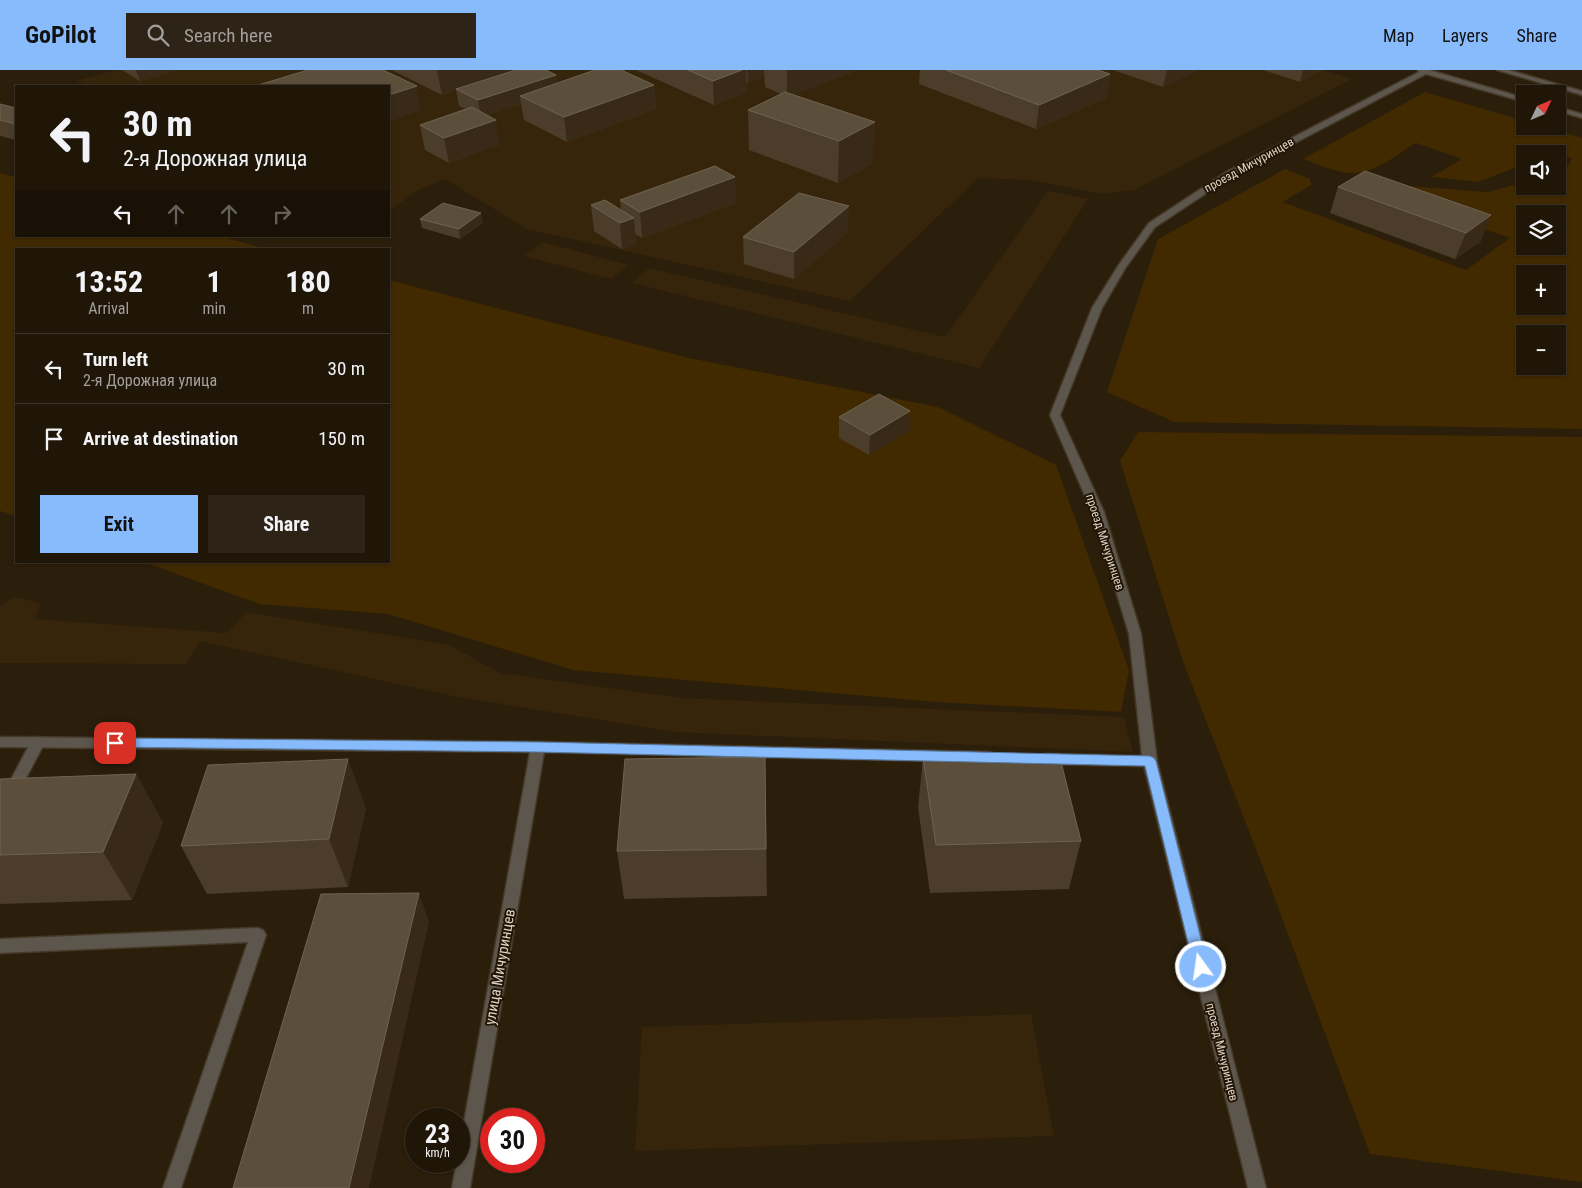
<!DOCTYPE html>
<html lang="en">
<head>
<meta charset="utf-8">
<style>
	:root { --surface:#201608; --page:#2d2316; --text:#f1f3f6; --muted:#a29f9c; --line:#3d3529; --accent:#87bbfb }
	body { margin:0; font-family:"Roboto Condensed",sans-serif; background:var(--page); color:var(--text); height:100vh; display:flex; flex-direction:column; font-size:19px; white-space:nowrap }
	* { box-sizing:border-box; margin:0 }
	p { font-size:16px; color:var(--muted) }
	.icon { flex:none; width:28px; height:28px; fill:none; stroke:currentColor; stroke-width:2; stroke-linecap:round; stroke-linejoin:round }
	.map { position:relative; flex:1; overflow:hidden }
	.side { position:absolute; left:15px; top:178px; width:375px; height:315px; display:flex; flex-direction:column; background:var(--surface); border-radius:0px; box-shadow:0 1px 4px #0004,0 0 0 1px var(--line) }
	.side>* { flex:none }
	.top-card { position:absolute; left:15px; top:15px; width:375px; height:152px; border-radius:0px; box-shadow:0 1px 4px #0004,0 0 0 1px var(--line); background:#201608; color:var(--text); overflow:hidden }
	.needle { width:32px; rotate:46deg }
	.controls { position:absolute; left:1516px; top:15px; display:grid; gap:10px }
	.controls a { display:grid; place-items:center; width:50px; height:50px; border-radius:0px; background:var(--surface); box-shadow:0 1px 4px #0004,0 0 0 1px var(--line); font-size:25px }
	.speed { position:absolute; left:405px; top:1038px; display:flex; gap:10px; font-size:25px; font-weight:700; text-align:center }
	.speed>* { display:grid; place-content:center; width:65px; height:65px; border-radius:50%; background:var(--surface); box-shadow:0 1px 4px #0004,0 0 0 1px var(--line); line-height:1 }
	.speed small { font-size:12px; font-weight:400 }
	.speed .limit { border:8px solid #d22; background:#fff; color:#111 }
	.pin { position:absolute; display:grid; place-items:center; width:42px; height:42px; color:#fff; margin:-21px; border-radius:10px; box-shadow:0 2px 8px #0006 }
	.me { position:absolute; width:55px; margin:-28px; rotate:346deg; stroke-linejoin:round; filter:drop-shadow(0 0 4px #0008) }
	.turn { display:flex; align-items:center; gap:18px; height:105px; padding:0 25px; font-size:22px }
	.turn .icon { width:65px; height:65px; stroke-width:2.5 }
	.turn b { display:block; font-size:35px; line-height:42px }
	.lanes { display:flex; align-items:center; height:48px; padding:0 25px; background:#0003; justify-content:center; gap:25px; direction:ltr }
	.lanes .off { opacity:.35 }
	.eta { display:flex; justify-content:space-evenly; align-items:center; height:85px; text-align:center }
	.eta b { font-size:30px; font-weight:700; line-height:35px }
	.cta { display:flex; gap:10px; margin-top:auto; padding:10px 25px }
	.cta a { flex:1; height:58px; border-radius:0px; background:var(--accent); color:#111; font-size:20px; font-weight:700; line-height:58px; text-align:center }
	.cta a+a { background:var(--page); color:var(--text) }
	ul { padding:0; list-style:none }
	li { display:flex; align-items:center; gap:15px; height:70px; padding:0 25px; border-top:1px solid var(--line) }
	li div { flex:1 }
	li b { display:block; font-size:19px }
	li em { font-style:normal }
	header { display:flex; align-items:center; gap:30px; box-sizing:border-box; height:70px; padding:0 25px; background:var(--accent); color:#111 }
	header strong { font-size:24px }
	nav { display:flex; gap:28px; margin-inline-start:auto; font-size:18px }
	.search { width:350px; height:45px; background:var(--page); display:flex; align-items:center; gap:12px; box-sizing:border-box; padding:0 18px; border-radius:0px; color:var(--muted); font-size:19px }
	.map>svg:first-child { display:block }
	.built { fill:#37250b }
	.green { fill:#412900; fill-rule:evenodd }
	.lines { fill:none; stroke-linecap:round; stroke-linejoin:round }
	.lane-casing { stroke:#443826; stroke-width:3 }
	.street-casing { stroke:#443826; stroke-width:3 }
	.lane { fill:#5d564d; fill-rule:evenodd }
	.street { fill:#5d564d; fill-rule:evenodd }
	.wall { fill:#4b3d2a }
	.shaded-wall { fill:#382a16 }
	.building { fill:#5b4e3b; stroke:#6f6352 }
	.route { fill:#87bbfb; stroke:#587aa3 }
	.labels { text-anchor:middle; stroke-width:4; stroke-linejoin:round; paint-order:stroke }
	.street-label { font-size:12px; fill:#ded5ca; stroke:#221503 }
	.near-street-label { font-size:15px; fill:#ded5ca; stroke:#221503 }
</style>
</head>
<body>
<header>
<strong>GoPilot</strong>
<div class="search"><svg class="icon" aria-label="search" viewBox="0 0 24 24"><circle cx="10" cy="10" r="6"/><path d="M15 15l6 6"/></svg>Search here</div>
<nav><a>Map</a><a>Layers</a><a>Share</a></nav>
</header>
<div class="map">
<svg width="1582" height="1118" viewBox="0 0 1582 1118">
	<rect width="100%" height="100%" fill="#2b1e0b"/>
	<path class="built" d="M116 0H1324L1352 9 1134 120 1102 124 1031 110 978 108 850 231 527 159 445 109 420 119 389 141V16H90L76 11Z
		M1048 121 1088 129 979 298 632 213 649 198 945 267Z
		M543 172 628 195 611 209 524 186Z
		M14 527 41 533 35 549 227 563 246 542 449 575 500 603 681 628 1124 647 1133 682 674 662 453 626 200 571 186 594 0 593V536Z
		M1031 944 1054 1066 635 1081 642 957Z"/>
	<path class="green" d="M1425 22 1525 51V56H1543L1582 68V359L1174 352 1107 322 1158 169 1285 99 1310 109 1311 115 1283 132 1466 200 1510 168 1396 128 1393 115 1488 122 1525 112V116H1558V103L1564 101 1572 89 1558 84H1525V94L1478 112 1431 107 1462 89 1416 73C1399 83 1377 102 1356 103 1338 104 1320 95 1303 89ZM1525 144H1558V176H1525ZM1525 204H1558V236H1525ZM1525 264H1558V296H1525Z
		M0 103 16 107V166H219L267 179H16V446L0 441Z
		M389 210 689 288 938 337 1056 395 1129 600 1121 642 935 632 573 600 388 544 259 534 141 491H389Z
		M1138 362 1582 367V1112L1370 1084 1266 805 1182 589 1120 391Z"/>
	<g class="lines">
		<g class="lane-casing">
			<path id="lane" d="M1497 0H1508L1582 21V25Z
				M38 667 43 668 45 672 5 748 0 750V730L33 668Z
				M258 858 263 860 266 865 181 1118H163L248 872 0 883V869Z"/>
		</g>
		<g class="street-casing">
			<path id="street" d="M1418 0H1429L1525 28V32L1426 4 1234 105 1155 157 1126 197 1102 238 1060 345 1104 442 1141 564 1157 691 1266 1118H1248L1144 696 1045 694 1040 693 1038 689 1040 685 1045 684 1142 686 1129 564 1092 442 1050 345 1092 238 1118 196 1149 153 1228 101 1419 2Z
				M1558 37 1582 44V48L1558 41Z
				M0 667 538 672 987 682 992 683 994 687 992 691 987 692 544 682 470 1118H452L457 1091H459V1080L530 682 0 677Z"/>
		</g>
		<use href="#lane" class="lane"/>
		<use href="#street" class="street"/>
	</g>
	<path class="wall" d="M122 0H178L140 11Z
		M392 0H515L556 5 557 13 654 15 656 39 567 72 524 50 521 34 487 45 500 74 449 93 425 80 420 55 466 39 459 36 456 20 442 25Z
		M636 0H858L792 25 873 93 838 113 749 80 748 40 781 24 765 17 764 3 761 5V8L748 13 746 12 747 22 714 35Z
		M920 0H1098L1110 4 1106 28 1036 59 919 14Z
		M1113 0H1198L1163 17Z
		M1263 0H1322L1300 12Z
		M0 34 16 38V70L0 66Z
		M1365 101 1481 171 1455 189 1330 143 1338 117Z
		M735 107 736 133 642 168 635 164 636 174 622 179 594 161 591 135 621 140 620 130Z
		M420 149 483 153 460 169 422 158Z
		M848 162 794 209 744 194 743 167Z
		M910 341 909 361 869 385 839 368V347Z
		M765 687 767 826 624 829 617 781Z
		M923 688 1081 771 1069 819 930 823 918 737Z
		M136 704 163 753 132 830 0 834V709Z
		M366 738 348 817 207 824 181 776Z"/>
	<path class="shaded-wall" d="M136 0H178L140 11Z
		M440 0H515L442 25 437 1Z
		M742 0H746L747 22 714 35 713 11Z
		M747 0H764V3L761 5V8L748 13Z
		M787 0H858L787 27Z
		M1167 0H1198L1163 17Z
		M1303 0H1322L1300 12Z
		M1110 4 1106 28 1036 59 1039 35Z
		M556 5 558 21 520 26 521 34 481 47 478 30Z
		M654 15 656 39 567 72 564 47Z
		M417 16 421 40 389 52V25Z
		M496 50 500 74 449 93 444 68Z
		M875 52 873 93 838 113 839 71Z
		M735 107 736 133 642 168 640 142Z
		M849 136 848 162 794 209V182Z
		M481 143 483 153 460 169 459 159Z
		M1491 145 1481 171 1455 189 1466 163Z
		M634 148 636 174 622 179 620 153Z
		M910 341 909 361 869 385 870 365Z
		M765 687 766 735 767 826 766 779Z
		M348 689 366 738 348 817 329 769Z
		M136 704 163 753 132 830 103 782Z
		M419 823 429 852 369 1118H349Z"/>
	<path class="building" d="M308 0H383L417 16 389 25V16H255Z
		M516 0H546L556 5 478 30 456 19Z
		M595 0H621L654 15 564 47 520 26Z
		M688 0H742L713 11Z
		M946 0H1098L1110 4 1039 35Z
		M785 22 875 52 839 71 748 40Z
		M0 34 16 38V54L0 50Z
		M472 37 496 50 444 68 420 55Z
		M715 96 735 107 640 142 620 130Z
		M1365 101 1491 145 1466 163 1338 117Z
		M799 123 849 136 794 182 743 167Z
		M605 130 634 148 620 153 591 135Z
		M443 133 481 143 459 159 420 149Z
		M879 324 910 341 870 365 839 347Z
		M1059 684 1081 771 936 775 923 688Z
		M765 687 766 779 617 781 625 689Z
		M348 689 329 769 181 776 208 695Z
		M136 704 103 782 0 785V709Z
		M419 823 349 1118H233L321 824Z"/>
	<path class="route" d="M115 668 538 672 1150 686 1154 688 1156 691 1208 897 1206 901 1201 903 1196 901 1194 897 1145 696 538 682 115 677 111 676 109 673 111 669Z"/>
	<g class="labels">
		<g class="street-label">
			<text transform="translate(1249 95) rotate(-29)" y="4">проезд Мичуринцев</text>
			<text transform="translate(1105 472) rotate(72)" y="4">проезд Мичуринцев</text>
			<text transform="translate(1222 982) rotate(76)" y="4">проезд Мичуринцев</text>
		</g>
		<g class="near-street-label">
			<text transform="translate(500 897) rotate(-80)" y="5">улица Мичуринцев</text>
		</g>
	</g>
</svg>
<div class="controls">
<a><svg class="needle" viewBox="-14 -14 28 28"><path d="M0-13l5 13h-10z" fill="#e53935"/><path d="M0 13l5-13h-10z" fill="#a29f9c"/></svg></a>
<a><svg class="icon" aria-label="sound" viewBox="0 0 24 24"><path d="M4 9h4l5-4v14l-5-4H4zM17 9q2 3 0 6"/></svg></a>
<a><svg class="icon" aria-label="layers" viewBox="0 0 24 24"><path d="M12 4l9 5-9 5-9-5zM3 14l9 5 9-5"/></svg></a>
<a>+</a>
<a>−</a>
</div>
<div class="speed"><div>23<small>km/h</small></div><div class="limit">30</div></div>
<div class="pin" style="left:115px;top:673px;background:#d93025"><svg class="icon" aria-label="arrive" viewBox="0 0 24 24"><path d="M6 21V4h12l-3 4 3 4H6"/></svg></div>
<svg class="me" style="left:1201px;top:897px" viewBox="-20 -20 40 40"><circle r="17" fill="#87bbfb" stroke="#fff" stroke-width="3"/><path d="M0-11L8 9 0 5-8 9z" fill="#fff"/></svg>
<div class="top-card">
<div class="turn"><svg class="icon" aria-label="left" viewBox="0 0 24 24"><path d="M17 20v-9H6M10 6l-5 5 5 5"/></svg><div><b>30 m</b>2-я Дорожная улица</div></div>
<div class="lanes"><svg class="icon" aria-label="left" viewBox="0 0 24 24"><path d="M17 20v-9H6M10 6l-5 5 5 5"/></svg><svg class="icon off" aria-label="ahead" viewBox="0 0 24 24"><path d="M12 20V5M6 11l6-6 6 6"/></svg><svg class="icon off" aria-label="ahead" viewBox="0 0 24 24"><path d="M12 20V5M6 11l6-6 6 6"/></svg><svg class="icon off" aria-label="right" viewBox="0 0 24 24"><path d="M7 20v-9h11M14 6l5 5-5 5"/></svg></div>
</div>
<section class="side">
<div class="eta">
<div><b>13:52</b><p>Arrival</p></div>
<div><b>1</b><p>min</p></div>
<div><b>180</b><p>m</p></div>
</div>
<ul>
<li><svg class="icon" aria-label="left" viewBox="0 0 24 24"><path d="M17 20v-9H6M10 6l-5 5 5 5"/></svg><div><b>Turn left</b><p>2-я Дорожная улица</p></div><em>30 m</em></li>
<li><svg class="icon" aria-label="arrive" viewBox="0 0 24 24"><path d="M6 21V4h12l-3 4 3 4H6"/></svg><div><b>Arrive at destination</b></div><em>150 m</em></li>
</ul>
<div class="cta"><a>Exit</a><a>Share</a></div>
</section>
</div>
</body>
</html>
